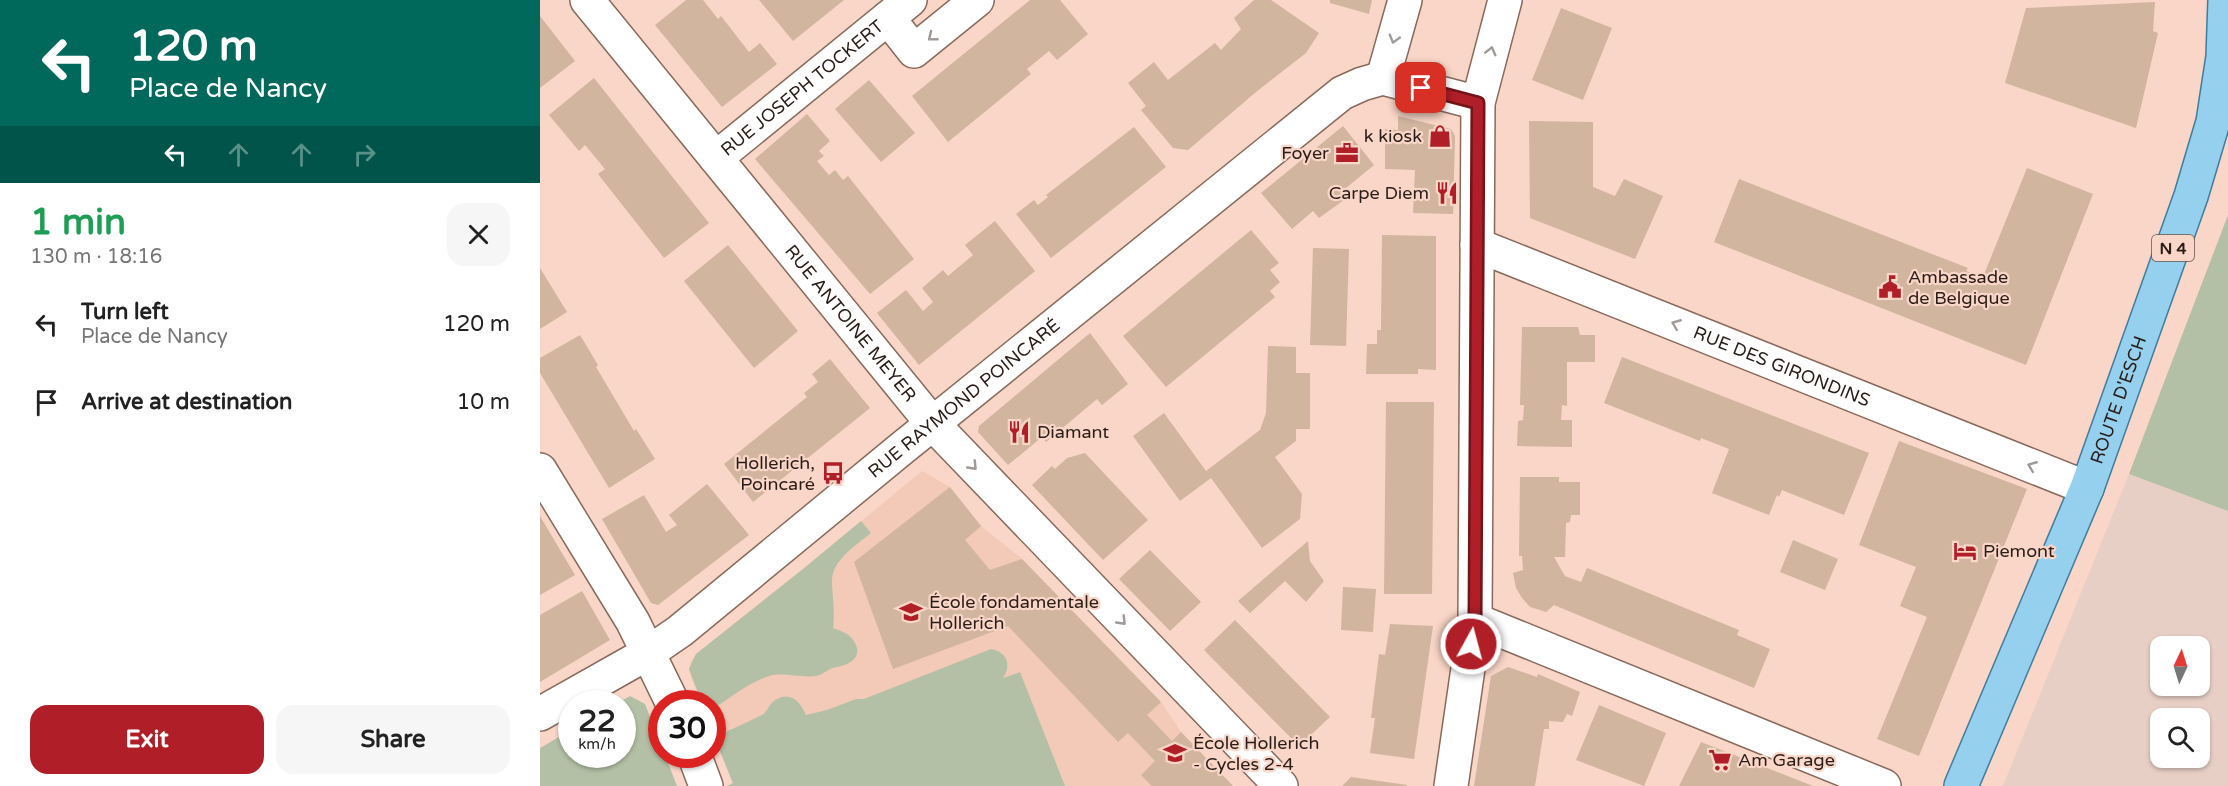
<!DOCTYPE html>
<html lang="en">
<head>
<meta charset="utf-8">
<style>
	:root { --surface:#fff; --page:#f6f6f6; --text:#222; --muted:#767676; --accent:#b01e27 }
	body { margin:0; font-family:"Varela Round",sans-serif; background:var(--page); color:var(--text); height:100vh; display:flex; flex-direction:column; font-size:22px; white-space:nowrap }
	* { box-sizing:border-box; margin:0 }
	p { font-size:20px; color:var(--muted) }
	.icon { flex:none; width:33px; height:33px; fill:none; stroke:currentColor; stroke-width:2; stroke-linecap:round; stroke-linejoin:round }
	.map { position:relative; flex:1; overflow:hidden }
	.details { display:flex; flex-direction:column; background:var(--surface); width:540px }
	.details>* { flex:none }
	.banner { background:#00695c; color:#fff; overflow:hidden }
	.needle { width:39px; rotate:4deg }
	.tools { position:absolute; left:1610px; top:636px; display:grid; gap:12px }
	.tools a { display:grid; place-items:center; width:60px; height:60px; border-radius:12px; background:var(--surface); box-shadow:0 2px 4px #0004; font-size:30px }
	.speed { position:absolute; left:18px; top:690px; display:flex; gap:12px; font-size:30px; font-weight:700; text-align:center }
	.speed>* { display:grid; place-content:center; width:78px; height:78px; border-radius:50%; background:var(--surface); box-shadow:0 2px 4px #0004; line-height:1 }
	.speed small { font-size:15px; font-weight:400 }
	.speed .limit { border:9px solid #d22; background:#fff; color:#111 }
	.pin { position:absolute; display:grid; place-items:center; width:51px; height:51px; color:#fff; margin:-26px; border-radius:12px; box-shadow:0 3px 9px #0006 }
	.me { position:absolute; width:66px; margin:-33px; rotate:7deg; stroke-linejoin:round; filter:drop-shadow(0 0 4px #0008) }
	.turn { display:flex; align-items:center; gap:21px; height:126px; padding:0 30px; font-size:27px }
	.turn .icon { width:78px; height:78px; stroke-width:2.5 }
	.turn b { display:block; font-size:42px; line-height:51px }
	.lanes { display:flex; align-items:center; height:57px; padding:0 30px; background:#0003; justify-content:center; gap:30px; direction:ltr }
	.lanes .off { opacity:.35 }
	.round { display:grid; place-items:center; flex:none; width:63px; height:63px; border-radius:18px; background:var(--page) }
	.head { display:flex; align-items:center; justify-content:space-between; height:102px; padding:0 30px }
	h1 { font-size:36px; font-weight:800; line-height:45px; color:#1e9e55 }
	.cta { display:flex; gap:12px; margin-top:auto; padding:12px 30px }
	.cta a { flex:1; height:69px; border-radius:18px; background:var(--accent); color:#fff; font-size:24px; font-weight:800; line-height:69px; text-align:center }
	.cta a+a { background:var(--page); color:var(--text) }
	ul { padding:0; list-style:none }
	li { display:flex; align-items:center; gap:18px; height:78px; padding:0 30px }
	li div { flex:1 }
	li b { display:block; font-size:22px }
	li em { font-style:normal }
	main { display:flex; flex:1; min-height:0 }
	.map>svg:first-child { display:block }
	.commercial { fill:#e7cfc5; fill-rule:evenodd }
	.built { fill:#f3c9b7 }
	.green { fill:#b3c0a5 }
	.building { fill:#d1b59f }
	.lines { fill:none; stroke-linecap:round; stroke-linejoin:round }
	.minor-casing { stroke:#886a5d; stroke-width:36 }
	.major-casing { stroke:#417d9b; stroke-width:36 }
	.minor { stroke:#fff; stroke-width:33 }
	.major { stroke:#95d0ee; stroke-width:33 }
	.oneway { stroke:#9f9997 }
	.route-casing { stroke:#721419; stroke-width:15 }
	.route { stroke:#b01e27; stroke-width:10 }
	.labels { text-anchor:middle; stroke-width:4.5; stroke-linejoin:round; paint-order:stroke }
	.shield { fill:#f9d6c7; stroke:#68544c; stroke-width:1.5 }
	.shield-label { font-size:16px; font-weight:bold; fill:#2a1d18 }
	.street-label { font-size:18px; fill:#2a1d18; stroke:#f9d6c7 }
	.poi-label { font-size:18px; fill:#2a1d18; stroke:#f9d6c7; text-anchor:start }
</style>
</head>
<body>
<main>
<section class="details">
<div class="banner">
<div class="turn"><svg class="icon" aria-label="left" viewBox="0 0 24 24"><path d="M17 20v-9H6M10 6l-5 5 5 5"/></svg><div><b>120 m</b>Place de Nancy</div></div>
<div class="lanes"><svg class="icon" aria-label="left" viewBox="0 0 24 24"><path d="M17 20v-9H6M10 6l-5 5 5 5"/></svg><svg class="icon off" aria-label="ahead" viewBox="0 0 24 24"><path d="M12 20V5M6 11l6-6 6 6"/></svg><svg class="icon off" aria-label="ahead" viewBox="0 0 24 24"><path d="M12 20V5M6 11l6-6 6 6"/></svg><svg class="icon off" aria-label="right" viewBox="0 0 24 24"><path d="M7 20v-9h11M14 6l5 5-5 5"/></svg></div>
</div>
<div class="head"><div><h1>1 min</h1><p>130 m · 18:16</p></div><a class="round"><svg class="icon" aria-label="close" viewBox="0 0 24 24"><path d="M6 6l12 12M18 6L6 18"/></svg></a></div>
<ul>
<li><svg class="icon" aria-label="left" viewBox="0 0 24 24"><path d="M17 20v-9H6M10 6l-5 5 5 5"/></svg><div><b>Turn left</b><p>Place de Nancy</p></div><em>120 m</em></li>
<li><svg class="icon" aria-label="arrive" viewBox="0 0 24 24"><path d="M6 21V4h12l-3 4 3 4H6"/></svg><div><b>Arrive at destination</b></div><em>10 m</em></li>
</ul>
<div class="cta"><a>Exit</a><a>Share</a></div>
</section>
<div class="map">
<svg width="1688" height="786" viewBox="0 0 1688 786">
	<rect width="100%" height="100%" fill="#f9d6c7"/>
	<path class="commercial" d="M1589 474 1688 511V786H1463ZM1620 646H1659V686H1620ZM1620 718H1659V758H1620Z"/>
	<path class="built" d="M382 471 410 487 441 526 482 559 621 702 641 732 693 786H525L479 672 193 784 173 731 172 704 162 703 151 678 149 669 151 661 156 654 263 569Z"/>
	<path class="green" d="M1688 215V511L1589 474Z
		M321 521 331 533C314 547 290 561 292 585 293 601 295 613 293 628 301 631 311 634 315 643 323 658 308 665 297 667 289 668 284 674 276 676 260 678 244 672 229 676 209 682 190 698 173 709L172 704 162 703 149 669 156 654 263 569Z
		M451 649C467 652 472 665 463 678L480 672 525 786H187L193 783 174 737C190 730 206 723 222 715 228 712 228 705 234 701 250 690 260 701 266 715L287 710 316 699H324Z
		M90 696 105 704 121 746 122 754 125 755 137 786H0V748L31 730 32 754H82V704L78 703Z"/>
	<path class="building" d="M146 0H163L178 19 181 16 209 52 220 43 237 64 182 107 115 25Z
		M219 0H304L253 41Z
		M490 0H520L548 34 517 60 509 51 487 69 491 74 408 142 372 96Z
		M714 0H731L779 33 766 53 716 92 648 150 633 148 601 110 606 106 588 83 614 62 628 80 675 43 681 50 701 29 694 18Z
		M790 0H832L829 14 790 3Z
		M1615 2 1613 31 1618 33 1596 128 1465 83 1486 8Z
		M1021 8 1072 28 1043 100 992 80Z
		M0 16 35 61 0 88Z
		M54 78 169 223 124 258 58 174 65 169 45 145 39 151 9 115Z
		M329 80 375 133 341 162 295 109Z
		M267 114 290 141 279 151 284 156 277 161 289 175 295 170 303 180 308 176 374 259 330 294 215 159Z
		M858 116 911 129 915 136 913 214 873 213 875 170 845 169V129L858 130Z
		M989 121 1053 122V187L1075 196 1084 179 1123 196 1095 259 990 218Z
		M803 126 834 165 800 193 804 200 779 218 773 211 752 229 721 193Z
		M594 127 626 167 511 258 476 214 494 200 498 205 508 197 506 195Z
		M1487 168 1553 194 1486 365 1174 242 1199 179 1428 268 1426 271 1443 277Z
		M455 221 495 271 379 365 337 313 366 290 383 311 393 302 382 288 403 270 408 276 433 255 425 245Z
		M711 230 739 263 730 270 740 282 730 291 735 297 626 387 583 336Z
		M842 235 896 236V370L878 369V374H826L827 344H837V330H841Z
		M188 245 258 331 214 368 144 281Z
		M773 248 809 249 806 346 770 345Z
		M0 268 27 312 0 329Z
		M982 327H1038L1040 335H1055V362H1027V406L1022 405 1021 420H1032V447L977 446 978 421 983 420 984 405H980Z
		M550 333 588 384 562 405 557 399 506 442 502 437 468 465 438 432 439 426Z
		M40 335 58 365 56 367 94 431 96 429 115 459 69 488 0 373V358Z
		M728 346 756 347V373H770V429H756V441L735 457 762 494 760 519 722 548 671 478 640 501 593 436 624 413 666 471 720 430 726 413Z
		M1082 357 1329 453 1304 515 1242 490 1239 497 1237 495 1229 515 1172 493 1189 449 1161 438 1160 441 1064 403Z
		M290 359 330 408 213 502 184 464 267 397 264 393 278 382 272 374Z
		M846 402H894L892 594H844Z
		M1359 441 1487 489 1379 756 1337 739 1387 617 1360 606 1376 567 1319 545Z
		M545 453 608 520 563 560 492 485 512 466 515 469 527 458Z
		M980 477H1019V482H1040V515H1031L1030 522 1026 523 1025 557H1014L1025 576 1041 582 1047 568 1199 630 1197 635 1230 649 1214 688 1014 605 1006 612 990 607 982 598 976 588 973 573 983 570 982 556H979Z
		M167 484 209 535 118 605 111 603 62 519 104 495 126 532 137 525 129 515Z
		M410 487 441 526 425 540 450 570 482 559 621 702 607 715 632 741 641 732 693 786H612L601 775 615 761 588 733 578 742 468 626 353 669 314 562Z
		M0 516 35 575 0 595Z
		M1253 540 1298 559 1285 590 1240 572Z
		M768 541 770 561 784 581 766 602 745 581 710 613 698 601Z
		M610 550 661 602 630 631 579 579Z
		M803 587 836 589 833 632 801 630Z
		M42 591 70 640 0 682V615Z
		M695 620 790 717 759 746 664 650Z
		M850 624 893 626 874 759 830 753 835 718H831L839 654 845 655Z
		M968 667 997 677 998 674 1040 692 1032 716 1027 714 1023 722 1009 721V729H1004L995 786H934L951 676Z
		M1059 705 1126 733 1104 786 1036 760Z
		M1161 742 1273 786H1139Z
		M811 777 867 785V786H802Z"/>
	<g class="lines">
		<g class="minor-casing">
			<g id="minor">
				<path id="s1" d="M47 0 392 423 741 786"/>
				<path d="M348 18 374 51 437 0"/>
				<path d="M843 78 938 103"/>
				<path d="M843 78 865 0"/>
				<path id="s2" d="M176 158 370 0"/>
				<path id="s3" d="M937 245 1547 488"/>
				<path d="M0 470 93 622 133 704"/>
				<path d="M935 620 1344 786"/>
				<path id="s4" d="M0 714 108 653 140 631 361 449 802 93 822 84 843 78"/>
				<path d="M154 754 166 786"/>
				<path d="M911 786 935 620 938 103 965 0"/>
			</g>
		</g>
		<g class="major-casing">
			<g id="major">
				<path id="s5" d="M1421 786 1547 488 1651 196 1673 122 1683 57 1685 0"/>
			</g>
		</g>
		<use href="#minor" class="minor"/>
		<use href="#major" class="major"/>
	</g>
	<defs><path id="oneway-chevron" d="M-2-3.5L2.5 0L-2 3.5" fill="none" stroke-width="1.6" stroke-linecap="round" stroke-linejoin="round" transform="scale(1.5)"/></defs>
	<g class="oneway">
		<use href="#oneway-chevron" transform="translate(392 37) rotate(141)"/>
		<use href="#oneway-chevron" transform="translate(854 39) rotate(106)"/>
		<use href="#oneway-chevron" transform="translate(951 51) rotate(-76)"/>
		<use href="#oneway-chevron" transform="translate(1136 324) rotate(-158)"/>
		<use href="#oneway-chevron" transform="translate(433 466) rotate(46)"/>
		<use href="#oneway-chevron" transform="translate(1492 466) rotate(-158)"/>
		<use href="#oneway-chevron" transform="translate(582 621) rotate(46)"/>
	</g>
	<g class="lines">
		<g class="route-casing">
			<path id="route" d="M881 88 938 103 935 620 931 644"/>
		</g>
		<use href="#route" class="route"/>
	</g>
	<defs>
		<g id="shop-bare" transform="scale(1.8)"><path d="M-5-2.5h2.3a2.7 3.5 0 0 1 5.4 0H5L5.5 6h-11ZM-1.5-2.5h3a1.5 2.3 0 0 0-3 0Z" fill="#b01e27" stroke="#f9d6c7" stroke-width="2.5" paint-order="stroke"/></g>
		<g id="office-bare" transform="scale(1.8)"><path d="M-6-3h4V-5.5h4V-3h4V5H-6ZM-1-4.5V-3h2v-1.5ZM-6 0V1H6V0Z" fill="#b01e27" stroke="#f9d6c7" stroke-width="2.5" paint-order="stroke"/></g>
		<g id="restaurant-bare" transform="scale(1.8)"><path d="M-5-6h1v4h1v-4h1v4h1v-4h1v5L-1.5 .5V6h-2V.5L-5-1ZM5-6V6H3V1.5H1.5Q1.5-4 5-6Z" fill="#b01e27" stroke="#f9d6c7" stroke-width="2.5" paint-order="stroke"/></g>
		<g id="civic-bare" transform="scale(1.8)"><path d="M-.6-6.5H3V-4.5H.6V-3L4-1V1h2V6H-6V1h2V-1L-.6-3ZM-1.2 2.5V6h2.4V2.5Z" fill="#b01e27" stroke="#f9d6c7" stroke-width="2.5" paint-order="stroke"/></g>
		<g id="bus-bare" transform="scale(1.8)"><path d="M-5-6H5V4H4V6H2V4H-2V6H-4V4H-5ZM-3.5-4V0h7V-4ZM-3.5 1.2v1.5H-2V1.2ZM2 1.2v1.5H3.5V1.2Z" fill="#b01e27" stroke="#f9d6c7" stroke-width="2.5" paint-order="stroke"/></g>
		<g id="hotel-bare" transform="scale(1.8)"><path d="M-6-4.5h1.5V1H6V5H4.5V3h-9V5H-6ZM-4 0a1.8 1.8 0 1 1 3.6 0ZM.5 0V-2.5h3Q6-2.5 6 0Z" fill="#b01e27" stroke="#f9d6c7" stroke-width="2.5" paint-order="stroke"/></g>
		<g id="school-bare" transform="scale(1.8)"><path d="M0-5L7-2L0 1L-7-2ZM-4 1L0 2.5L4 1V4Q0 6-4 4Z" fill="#b01e27" stroke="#f9d6c7" stroke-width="2.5" paint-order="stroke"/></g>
		<g id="supermarket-bare" transform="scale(1.8)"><path d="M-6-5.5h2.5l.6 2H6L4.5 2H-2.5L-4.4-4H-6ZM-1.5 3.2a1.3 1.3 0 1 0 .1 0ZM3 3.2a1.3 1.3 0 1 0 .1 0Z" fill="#b01e27" stroke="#f9d6c7" stroke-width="2.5" paint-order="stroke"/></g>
	</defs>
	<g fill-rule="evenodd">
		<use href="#shop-bare" x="900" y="136"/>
		<use href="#office-bare" x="807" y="153"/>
		<use href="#restaurant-bare" x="907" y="193"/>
		<use href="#civic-bare" x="1350" y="287"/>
		<use href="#restaurant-bare" x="479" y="432"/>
		<use href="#bus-bare" x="293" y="473"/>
		<use href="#hotel-bare" x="1425" y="551"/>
		<use href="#school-bare" x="371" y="612"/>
		<use href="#school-bare" x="635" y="753"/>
		<use href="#supermarket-bare" x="1180" y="760"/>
	</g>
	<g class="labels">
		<rect class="shield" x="1612" y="235" width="42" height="26" rx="4.5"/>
		<g class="shield-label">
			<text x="1633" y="254">N 4</text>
		</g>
		<g class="street-label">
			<text dy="6" stroke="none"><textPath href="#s2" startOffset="111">RUE JOSEPH TOCKERT</textPath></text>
			<text dy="6" stroke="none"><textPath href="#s1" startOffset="417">RUE ANTOINE MEYER</textPath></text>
			<text dy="6" stroke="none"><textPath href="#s3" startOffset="328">RUE DES GIRONDINS</textPath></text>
			<text dy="6" stroke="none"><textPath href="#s4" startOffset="530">RUE RAYMOND POINCARÉ</textPath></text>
			<text dy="6" stroke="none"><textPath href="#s5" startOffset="417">ROUTE D'ESCH</textPath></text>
		</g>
		<g class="poi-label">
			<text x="882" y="142" text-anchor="end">k kiosk</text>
			<text x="789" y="159" text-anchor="end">Foyer</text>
			<text x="889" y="199" text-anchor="end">Carpe Diem</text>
			<text x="1368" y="283">Ambassade<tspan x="1368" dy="21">de Belgique</tspan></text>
			<text x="497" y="438">Diamant</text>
			<text x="275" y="469" text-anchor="end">Hollerich,<tspan x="275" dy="21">Poincaré</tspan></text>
			<text x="1443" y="557">Piemont</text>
			<text x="389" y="608">École fondamentale<tspan x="389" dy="21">Hollerich</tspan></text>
			<text x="653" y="749">École Hollerich<tspan x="653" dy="21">- Cycles 2-4</tspan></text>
			<text x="1198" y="766">Am Garage</text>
		</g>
	</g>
</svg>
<div class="tools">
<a><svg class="needle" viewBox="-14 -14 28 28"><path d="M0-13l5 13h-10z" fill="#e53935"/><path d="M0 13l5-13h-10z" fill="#767676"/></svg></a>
<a><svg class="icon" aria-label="search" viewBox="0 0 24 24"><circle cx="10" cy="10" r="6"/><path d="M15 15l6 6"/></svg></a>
</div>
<div class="speed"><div>22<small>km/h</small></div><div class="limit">30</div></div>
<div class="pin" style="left:881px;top:88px;background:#d93025"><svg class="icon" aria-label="arrive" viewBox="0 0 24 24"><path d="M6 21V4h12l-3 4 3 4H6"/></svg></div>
<svg class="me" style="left:931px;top:644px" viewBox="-20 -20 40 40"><circle r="17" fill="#b01e27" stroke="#fff" stroke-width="3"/><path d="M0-11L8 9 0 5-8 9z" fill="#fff"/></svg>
</div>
</main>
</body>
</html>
